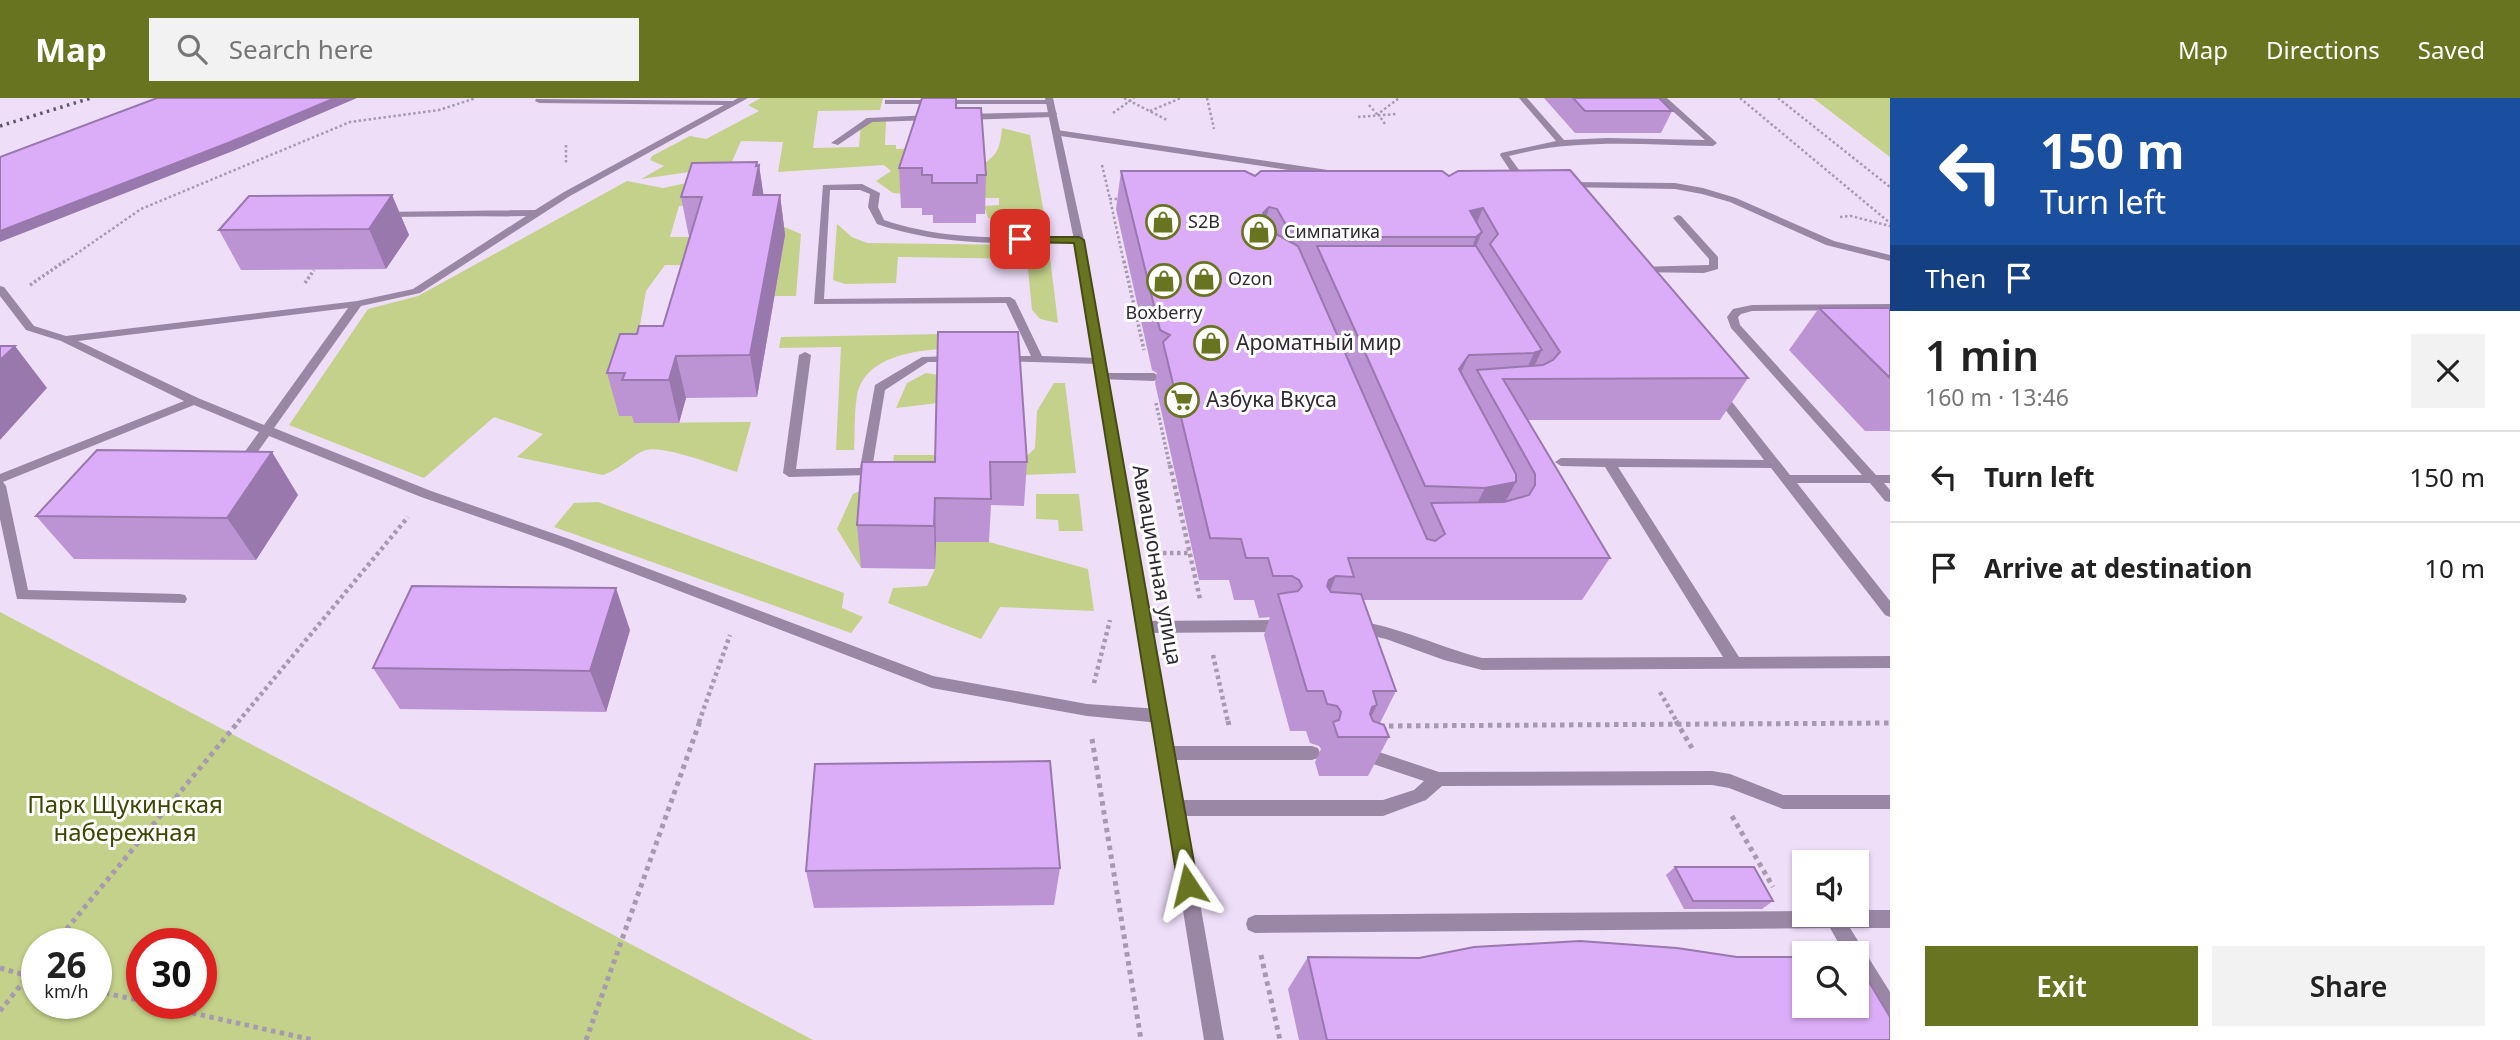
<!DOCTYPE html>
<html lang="en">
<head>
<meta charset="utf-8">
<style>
	:root { --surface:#fff; --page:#f2f2f2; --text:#222; --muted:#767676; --line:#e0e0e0; --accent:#68741f }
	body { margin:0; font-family:"Noto Sans",sans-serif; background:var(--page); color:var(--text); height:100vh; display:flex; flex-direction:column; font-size:26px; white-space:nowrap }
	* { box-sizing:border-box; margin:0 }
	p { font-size:23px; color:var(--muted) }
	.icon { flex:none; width:38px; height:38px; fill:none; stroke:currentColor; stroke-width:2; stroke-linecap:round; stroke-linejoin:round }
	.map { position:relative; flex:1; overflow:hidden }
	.side { display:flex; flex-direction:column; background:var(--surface); width:630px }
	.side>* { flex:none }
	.banner { background:#1a4fa0; color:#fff; overflow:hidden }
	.fabs { position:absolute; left:1792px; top:752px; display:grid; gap:14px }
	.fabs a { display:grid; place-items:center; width:77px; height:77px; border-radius:0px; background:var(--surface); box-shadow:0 2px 5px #0004; font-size:35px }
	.speed { position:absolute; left:21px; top:830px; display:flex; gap:14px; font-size:35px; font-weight:700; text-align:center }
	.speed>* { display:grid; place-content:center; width:91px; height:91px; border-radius:50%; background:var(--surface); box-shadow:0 2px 5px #0004; line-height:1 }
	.speed small { font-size:18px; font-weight:400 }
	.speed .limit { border:10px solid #d22; background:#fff; color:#111 }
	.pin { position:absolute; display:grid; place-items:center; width:60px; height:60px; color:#fff; margin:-30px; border-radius:14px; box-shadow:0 4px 10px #0006 }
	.me { position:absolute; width:77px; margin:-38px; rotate:350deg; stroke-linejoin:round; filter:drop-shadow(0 0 5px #0008) }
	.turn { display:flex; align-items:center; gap:24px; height:147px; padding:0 35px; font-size:32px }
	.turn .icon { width:91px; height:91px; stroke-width:2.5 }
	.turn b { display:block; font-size:49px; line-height:60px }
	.then { display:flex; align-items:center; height:66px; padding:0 35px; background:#0003; gap:14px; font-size:26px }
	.round { display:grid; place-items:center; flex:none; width:74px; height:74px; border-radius:0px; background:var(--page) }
	.head { display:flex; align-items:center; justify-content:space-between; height:119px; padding:0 35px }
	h1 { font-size:42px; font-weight:600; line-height:52px }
	.primary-button { display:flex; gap:14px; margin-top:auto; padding:14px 35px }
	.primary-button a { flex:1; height:80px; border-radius:0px; background:var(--accent); color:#fff; font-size:28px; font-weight:600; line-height:80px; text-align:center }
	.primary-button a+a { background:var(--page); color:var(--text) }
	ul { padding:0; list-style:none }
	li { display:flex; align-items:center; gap:21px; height:91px; padding:0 35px; border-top:2px solid var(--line) }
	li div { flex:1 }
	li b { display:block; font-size:26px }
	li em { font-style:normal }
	header { display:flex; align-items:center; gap:42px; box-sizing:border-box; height:98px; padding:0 35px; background:var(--accent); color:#fff }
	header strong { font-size:33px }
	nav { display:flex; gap:38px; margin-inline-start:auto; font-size:24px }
	.search { width:490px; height:63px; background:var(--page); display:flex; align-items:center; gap:18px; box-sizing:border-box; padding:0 24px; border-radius:0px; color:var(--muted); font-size:26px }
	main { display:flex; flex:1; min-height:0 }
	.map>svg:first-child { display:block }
	.green { fill:#c4d18a; fill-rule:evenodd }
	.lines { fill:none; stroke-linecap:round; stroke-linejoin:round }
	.path-far3 { stroke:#a79aae; stroke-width:2.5; stroke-dasharray:2.5 2.5; stroke-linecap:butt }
	.path-far2 { stroke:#a79aae; stroke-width:3.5; stroke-dasharray:2.5 2.5; stroke-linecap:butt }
	.path-far1 { stroke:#a79aae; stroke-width:4.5; stroke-dasharray:3.5 3.5; stroke-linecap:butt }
	.path { stroke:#a79aae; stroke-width:5; stroke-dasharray:4.5 4.5; stroke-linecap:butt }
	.service { fill:#9a87a6; fill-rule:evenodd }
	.minor { fill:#9a87a6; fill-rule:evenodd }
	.rail { stroke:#615866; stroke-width:3.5; stroke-dasharray:2.5 4.5; stroke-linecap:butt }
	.wall { fill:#bc94d4 }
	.shaded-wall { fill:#9978ad }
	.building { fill:#dbacf7; stroke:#9978ad; stroke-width:2; fill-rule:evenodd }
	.route { fill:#68741f; stroke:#444b14; stroke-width:2 }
	.labels { text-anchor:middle; stroke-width:6; stroke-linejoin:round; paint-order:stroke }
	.far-poi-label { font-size:18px; fill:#302933; stroke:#fff; text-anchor:start }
	.poi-label { font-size:21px; fill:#302933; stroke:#fff; text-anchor:start }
	.street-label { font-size:21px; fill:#302933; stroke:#fff }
	.near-park-label { font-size:24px; fill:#3f4702; stroke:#fff }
</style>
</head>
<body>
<header>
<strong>Map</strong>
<div class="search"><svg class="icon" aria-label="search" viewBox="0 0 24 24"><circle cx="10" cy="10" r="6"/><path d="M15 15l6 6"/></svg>Search here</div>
<nav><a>Map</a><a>Directions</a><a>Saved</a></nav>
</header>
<main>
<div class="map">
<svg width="1890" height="942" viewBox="0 0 1890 942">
	<rect width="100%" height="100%" fill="#eedef8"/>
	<path class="green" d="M761 0H883L880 12 818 13 813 50 859 49 861 25 866 20H883L886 23 885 47H896V51L926 50 905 96 893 95 876 83 891 73 884 67 778 74 783 44 741 43 730 68 641 81 664 68 650 62 652 58 690 38 706 41 759 13 748 7Z
		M1813 0H1890V59Z
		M1002 30 1030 37 1045 121 988 120 984 108 999 107V100H984L974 71C996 60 1000 53 1002 30Z
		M701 82 698 107 679 108 670 139H723L726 168 665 167 646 193 631 278 636 318 635 325 751 324 737 374C717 368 664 347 646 352 634 355 621 371 603 377L517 359 543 336 494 319 424 380 289 327 368 211 418 198 627 83 663 90Z
		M775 125 801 136 796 198H774Z
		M837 126 852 139 867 145 1026 147 1030 143H1048L1058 225 1040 221 1032 212 1027 161 898 159 896 185 845 186 833 182Z
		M999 235 1000 250C960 251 867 243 857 298 854 315 855 335 854 352H836L841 249 779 250 781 239Z
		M926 275 938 277V305L896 310 907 285Z
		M1054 285H1065L1076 375 1022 377 1020 358 1028 357 1035 350 1037 313Z
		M894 357H937L936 408H866L861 470 837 431 853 396C872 388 893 380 894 357Z
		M1036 396H1079L1083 433H1059L1058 422 1036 421Z
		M598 404 844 495 842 510 863 519 851 535 554 429 574 405Z
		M936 444H989L1088 471 1094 513 1000 509 981 541 888 505 893 490 927 488 935 471Z
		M0 514 813 942H0ZM37 845H96V905H37ZM142 845H201V905H142Z"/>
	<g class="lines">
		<path class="path-far3" d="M1124 0 1167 22
			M1207 0 1214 31
			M1740 0 1890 125
			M1778 0 1890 89
			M1369 7 1377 16
			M1150 13 1181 0
			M1113 15 1134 0
			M1358 19 1396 16
			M1385 26 1378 16 1399 0
			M566 47V67
			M1102 67 1110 101
			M1122 101H1110L1124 165
			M1840 119 1851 118 1890 128
			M63 165 141 111 350 24 439 12 476 0"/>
		<path class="path-far2" d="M1124 163 1144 252
			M305 185 314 172
			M30 187 65 163
			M1156 305 1170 369"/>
		<path class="path-far1" d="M1170 367 1200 501
			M1163 455H1190
			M1213 557 1228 624
			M1094 585 1110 522
			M1660 594 1677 624
			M238 624 408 419
			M699 624 730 537"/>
		<path class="path" d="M1228 623 1229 627
			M1676 623 1692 650
			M1380 628 1890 625
			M1092 641 1141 942
			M1732 718 1773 789
			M55 845 239 623
			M1261 857 1280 942
			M0 870 28 878 37 868
			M96 893 142 903
			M148 905 313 942
			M0 913 28 878 37 880
			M586 942 700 623"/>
		<path class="service" d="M738 0H748L570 98 420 195 361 208 274 330 431 393 572 442 933 578 1087 606 1160 611 1166 613 1168 618 1166 623 1160 625 1087 618 932 590 562 448 421 399 269 338 244 373H234L233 370 259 334 194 307 3 384 6 388 28 492 180 496 185 497 187 501 185 505 17 501 0 421V376L184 303 61 243 26 232 0 198V188L4 189 34 228 66 238 357 203 413 191 526 118 383 119 378 116 380 114 535 112 564 94 724 7 539 5 535 3 536 1 733 3ZM348 210 264 327 198 300 78 243Z
			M1519 0H1527L1564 42 1607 40 1705 42 1658 0H1667L1717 45 1713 48C1645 47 1576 40 1509 58L1529 86 1524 89 1519 86 1500 57 1501 55 1556 43Z
			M885 2H1050L1054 4 1050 6H885Z
			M1056 14 1057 16 1053 19 963 22 959 19 963 16Z
			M932 17 935 18V22L872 24 838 47 831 45 867 20Z
			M1057 32 1328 72 1333 75 1328 78 1054 37 1053 35Z
			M1565 84 1675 85 1703 90 1736 100 1834 143 1890 157V163L1826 147 1730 104 1702 96 1675 91 1562 89 1560 87Z
			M823 87 862 86 880 95 878 109 884 122C948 144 1013 139 1079 139L1084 142 1079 145C1010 145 943 149 877 126L868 109 870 96 860 92H830L824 201 1010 199 1015 202 1042 258 1099 260 1105 263 1099 266 999 263 997 261 1003 258H1031L1006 205 814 206Z
			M1678 117 1681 118 1718 159V171L1704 175 1632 174 1631 172 1636 169 1709 167V161L1673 120Z
			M1890 206V212L1752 213 1741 216 1738 219 1740 227 1876 377H1890V385H1884L1890 392V404L1885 403 1870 385H1797L1890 503V519L1885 517 1771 370 1618 369 1739 559 1890 558V570L1482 572 1444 562 1386 541 1350 533 1348 529 1350 525C1373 518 1452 554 1482 560L1723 559 1605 369 1561 368 1555 364 1561 360 1764 362 1711 293 1717 289 1721 290 1790 377H1862L1731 230 1727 219 1733 211 1752 207Z
			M805 254 811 257 796 371 860 370 875 287 922 259 955 258 961 261 955 264H928L885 292 871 377 789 379 783 375 799 257Z
			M1102 275H1154L1160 279 1154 283 1098 281 1096 279Z
			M1277 522 1282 524 1284 528 1282 532 1277 534 1144 535 1139 533 1137 529 1139 525 1144 523Z
			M1165 648H1312L1318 650 1320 655 1318 660 1312 662H1165L1159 660 1157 655 1159 650Z
			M1361 648 1439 674 1712 673 1730 676 1783 697H1890V711H1783L1729 690 1712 687 1442 688 1426 702 1383 718H1175L1169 715 1167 710 1169 705 1175 702H1383L1414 692 1424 683 1355 660 1353 655 1355 650Z
			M1857 812H1890V830H1850L1890 894V922L1883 919 1857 874V856H1845L1830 830 1255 835 1248 832 1246 826 1248 820 1255 817 1804 813V817H1857Z"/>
		<path class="minor" d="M1045 0H1053L1084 142 1224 942H1204L1074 142Z"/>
		<path class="rail" d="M0 28 91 0"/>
	</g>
	<path class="wall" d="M1544 0H1659L1672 13 1661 35H1575Z
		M956 10 986 77 985 116H976V125H933V117H922V110H901L899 70Z
		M757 64V67H759L763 97H780L785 137 757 299 686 300 679 325H634L632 318H619L607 275 637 236 663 228 689 139 681 99Z
		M1121 73 1255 78H1449L1748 280 1720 322H1527L1610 460 1582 502H1363L1396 593 1380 625 1389 639 1368 678H1319L1315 664 1321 651 1319 648 1310 645 1306 633H1290L1264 537 1270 519 1259 520 1254 502H1234L1229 482H1199L1155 285 1157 275 1152 272 1116 111Z
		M392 97 409 137 386 171 241 172 219 132Z
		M1819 210H1890V333H1865L1789 252Z
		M862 364H1027L1024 408 991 407 989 444H936L935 471 861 470 857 427Z
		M298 397 256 462 74 461 36 418Z
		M630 532 606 614 400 611 373 570Z
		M1675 769 1773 803 1762 811H1684L1666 777Z
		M1060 770 1054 807 814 810 806 773Z
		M1308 859 1890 942H1299L1288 891Z"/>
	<path class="shaded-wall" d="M335 0H357L233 53 0 144V133Z
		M757 64 758 74 759 67 765 107 753 97Z
		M392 97 409 137 386 171 369 131Z
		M780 97 785 137 757 299 750 257Z
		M1269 109 1260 148 1263 115Z
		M1483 110 1471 139 1470 113Z
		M1482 134 1466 173 1460 178 1476 139Z
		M15 248 47 290 0 342V262Z
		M1542 252 1528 281H1522L1534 255Z
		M1469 257 1450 299 1459 271Z
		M676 258 686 300 679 325 669 282Z
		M272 354 298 397 256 462 227 420Z
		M1516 384 1493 427 1463 433 1485 390Z
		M935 400 936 444 935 471 934 428Z
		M1336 478 1319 520 1329 482Z
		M616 490 630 532 606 614 590 573Z
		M1377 607 1361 639 1372 609Z"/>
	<path class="building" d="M157 0H335L228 45 0 133V59Z
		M922 0H956V10H981L986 77H977V85H932V77H922V70H899Z
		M1573 0H1659L1672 13H1585Z
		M757 64 756 68 759 67 753 97H780L750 257 676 258 669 282H622L625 275H607L620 236H637L639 228H663L702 99H681L692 65Z
		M1570 72 1748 280 1503 281 1610 460H1348L1354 479 1336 478 1329 482 1327 488 1331 494 1361 496 1396 593H1373L1377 607 1372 609 1370 616 1373 623 1384 627 1389 639H1338L1333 624 1339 622 1341 614 1337 608 1327 606 1323 593H1307L1278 496 1298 493 1302 488 1299 482 1292 478H1273L1268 460H1246L1241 441 1210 440 1163 244 1170 237 1160 232 1121 73H1245L1255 78 1261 73H1442L1449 78 1458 73ZM1269 109 1277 111 1286 127 1308 139H1476L1482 134 1470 113 1483 110 1498 136 1490 146 1560 254 1553 262 1543 267 1477 272 1535 376V387L1529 397 1504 404 1431 405 1445 436 1435 443 1427 441 1298 148 1274 135 1263 115Z
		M392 97 369 131 219 132 249 98Z
		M1317 148H1476L1542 252 1534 255 1469 257 1459 271 1516 376V384L1485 390 1425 388Z
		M1819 210H1890V280Z
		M938 234H1018L1027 364H990L991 401 935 400 934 428 857 427 862 364H935Z
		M0 248H15L0 262Z
		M97 352 272 354 227 420 36 418Z
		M412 488 616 490 590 573 373 570Z
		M1050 663 1060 770 806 773 815 666Z
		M1675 769H1754L1773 803H1693Z
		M1580 843 1677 850 1737 859H1804V908H1857V864L1890 919V942H1327L1308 859 1419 860 1474 849Z"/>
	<path class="route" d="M1016 139H1079L1084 142 1198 787 1195 794 1188 797 1181 794 1178 787 1074 145 1020 144 1016 143Z"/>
	<defs>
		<g id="shop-ring" transform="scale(1.75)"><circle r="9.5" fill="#fff" stroke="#68741f" stroke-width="1.5"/><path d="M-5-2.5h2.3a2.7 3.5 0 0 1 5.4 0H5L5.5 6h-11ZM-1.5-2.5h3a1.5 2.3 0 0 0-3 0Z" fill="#68741f"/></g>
		<g id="supermarket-ring" transform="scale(1.75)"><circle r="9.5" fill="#fff" stroke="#68741f" stroke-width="1.5"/><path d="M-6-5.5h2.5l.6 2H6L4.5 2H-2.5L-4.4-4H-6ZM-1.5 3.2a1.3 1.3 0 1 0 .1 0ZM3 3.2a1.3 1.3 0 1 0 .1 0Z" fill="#68741f"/></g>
	</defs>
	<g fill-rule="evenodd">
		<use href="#shop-ring" x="1163" y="124"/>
		<use href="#shop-ring" x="1259" y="134"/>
		<use href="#shop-ring" x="1204" y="181"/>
		<use href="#shop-ring" x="1164" y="183"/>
		<use href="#shop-ring" x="1211" y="245"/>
		<use href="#supermarket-ring" x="1182" y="302"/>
	</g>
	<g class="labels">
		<g class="far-poi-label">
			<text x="1188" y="130">S2B</text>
			<text x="1284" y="140">Симпатика</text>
			<text x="1228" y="187">Ozon</text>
			<text x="1164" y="221" text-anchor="middle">Boxberry</text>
		</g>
		<g class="poi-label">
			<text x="1236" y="252">Ароматный мир</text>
			<text x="1206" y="309">Азбука Вкуса</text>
		</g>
		<g class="street-label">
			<text transform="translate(1157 467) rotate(80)" y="7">Авиационная улица</text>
		</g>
		<g class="near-park-label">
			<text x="125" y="715">Парк Щукинская<tspan x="125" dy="28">набережная</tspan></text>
		</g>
	</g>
</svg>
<div class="fabs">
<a><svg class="icon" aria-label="sound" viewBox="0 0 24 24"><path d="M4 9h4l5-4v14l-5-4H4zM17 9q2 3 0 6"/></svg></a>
<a><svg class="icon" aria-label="search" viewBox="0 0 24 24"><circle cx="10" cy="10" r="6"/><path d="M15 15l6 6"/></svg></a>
</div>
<div class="speed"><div>26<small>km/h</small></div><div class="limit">30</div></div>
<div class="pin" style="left:1020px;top:141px;background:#d93025"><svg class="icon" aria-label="arrive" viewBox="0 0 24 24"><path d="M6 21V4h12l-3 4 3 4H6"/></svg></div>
<svg class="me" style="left:1188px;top:787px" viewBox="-20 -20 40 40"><path d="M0-17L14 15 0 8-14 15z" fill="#68741f" stroke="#fff" stroke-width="4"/></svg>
</div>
<section class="side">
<div class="banner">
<div class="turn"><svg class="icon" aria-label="left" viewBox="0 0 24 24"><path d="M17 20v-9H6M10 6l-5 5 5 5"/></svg><div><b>150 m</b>Turn left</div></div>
<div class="then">Then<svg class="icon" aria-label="arrive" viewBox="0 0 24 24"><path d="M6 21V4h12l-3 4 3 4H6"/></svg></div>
</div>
<div class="head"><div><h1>1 min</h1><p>160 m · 13:46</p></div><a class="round"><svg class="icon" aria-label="close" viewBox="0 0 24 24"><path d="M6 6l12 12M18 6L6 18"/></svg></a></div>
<ul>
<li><svg class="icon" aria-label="left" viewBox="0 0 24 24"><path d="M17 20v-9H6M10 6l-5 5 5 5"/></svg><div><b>Turn left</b></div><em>150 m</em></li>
<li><svg class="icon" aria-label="arrive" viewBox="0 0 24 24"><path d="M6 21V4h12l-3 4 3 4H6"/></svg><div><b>Arrive at destination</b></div><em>10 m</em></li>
</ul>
<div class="primary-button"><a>Exit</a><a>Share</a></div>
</section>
</main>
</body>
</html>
